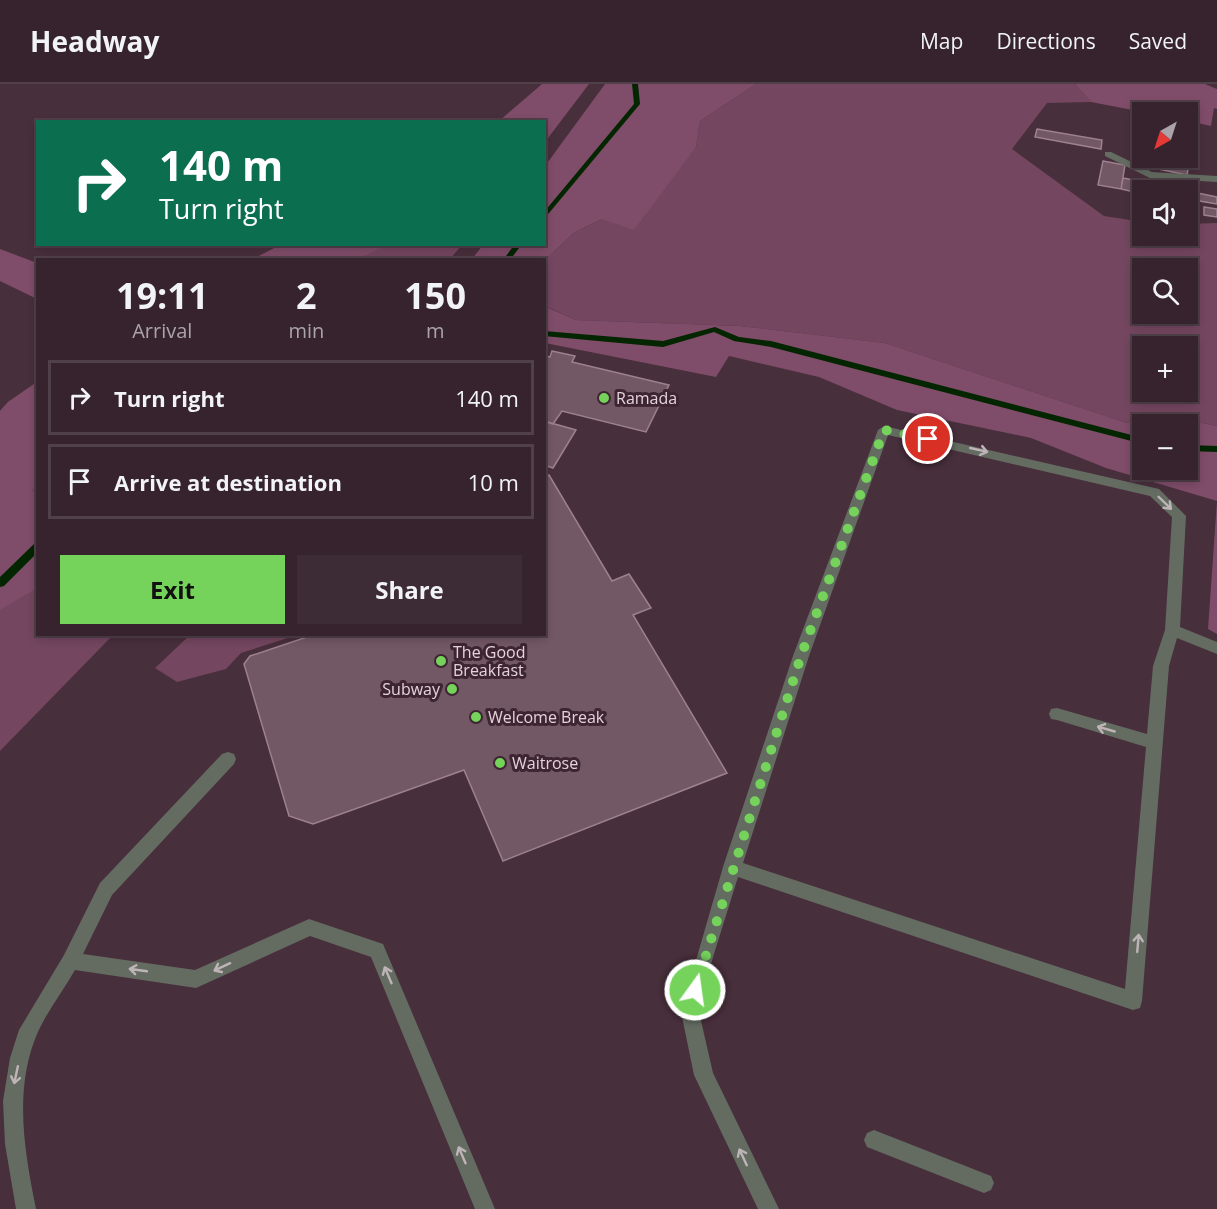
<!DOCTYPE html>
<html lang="en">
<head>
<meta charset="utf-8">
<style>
	:root { --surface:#36232d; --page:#3d2b35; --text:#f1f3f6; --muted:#aaa4aa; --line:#504049; --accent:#75d25b }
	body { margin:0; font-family:"Open Sans",sans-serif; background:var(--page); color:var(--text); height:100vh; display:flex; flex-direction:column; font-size:22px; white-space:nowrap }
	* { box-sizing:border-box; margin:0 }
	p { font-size:20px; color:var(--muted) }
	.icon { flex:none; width:33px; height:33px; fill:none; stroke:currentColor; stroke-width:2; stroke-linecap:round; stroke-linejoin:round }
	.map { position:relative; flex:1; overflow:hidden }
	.details { position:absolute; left:36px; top:174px; width:510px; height:378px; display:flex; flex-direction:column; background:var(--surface); border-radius:0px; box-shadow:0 3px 9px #0003,0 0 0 2px var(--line) }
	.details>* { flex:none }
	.top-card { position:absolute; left:36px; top:36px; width:510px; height:126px; border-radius:0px; box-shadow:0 3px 9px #0003,0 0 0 2px var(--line); background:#0b6e4f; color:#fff; overflow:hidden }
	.needle { width:39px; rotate:219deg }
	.buttons { position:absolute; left:1132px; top:18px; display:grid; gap:12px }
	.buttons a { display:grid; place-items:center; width:66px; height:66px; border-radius:0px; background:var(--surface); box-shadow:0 3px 9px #0003,0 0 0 2px var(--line); font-size:30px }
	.pin { position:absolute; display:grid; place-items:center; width:51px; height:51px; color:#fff; margin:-26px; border:3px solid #fff; border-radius:50%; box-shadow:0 2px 6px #0007 }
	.me { position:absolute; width:66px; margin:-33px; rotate:14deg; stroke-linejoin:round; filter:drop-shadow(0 0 4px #0008) }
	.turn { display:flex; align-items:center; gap:21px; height:126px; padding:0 24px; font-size:27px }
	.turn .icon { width:78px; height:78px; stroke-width:2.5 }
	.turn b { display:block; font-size:42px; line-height:51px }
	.eta { display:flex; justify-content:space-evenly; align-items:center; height:102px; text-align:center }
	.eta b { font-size:36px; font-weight:700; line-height:42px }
	.cta { display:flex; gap:12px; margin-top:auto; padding:12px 24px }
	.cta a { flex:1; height:69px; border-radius:0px; background:var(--accent); color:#111; font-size:24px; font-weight:700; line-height:69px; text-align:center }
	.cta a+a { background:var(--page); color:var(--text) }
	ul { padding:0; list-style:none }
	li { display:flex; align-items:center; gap:18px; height:75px; margin:0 12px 9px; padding:0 12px; border:3px solid var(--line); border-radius:0px }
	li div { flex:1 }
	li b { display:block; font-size:22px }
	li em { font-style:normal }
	header { display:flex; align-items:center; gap:36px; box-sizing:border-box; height:84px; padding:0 30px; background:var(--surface); border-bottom:2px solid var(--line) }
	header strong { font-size:28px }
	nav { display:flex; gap:33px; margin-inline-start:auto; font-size:21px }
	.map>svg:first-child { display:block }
	.green { fill:#744660; fill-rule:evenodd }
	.forest { fill:#7f4c69; fill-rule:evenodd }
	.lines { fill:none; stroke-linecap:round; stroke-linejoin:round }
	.stream { fill:#032500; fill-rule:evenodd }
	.building { fill:#725765; stroke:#9e8190; stroke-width:1.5 }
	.lane { fill:#646c62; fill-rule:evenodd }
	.oneway { stroke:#beb4b7 }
	.route { stroke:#75d25b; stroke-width:10; stroke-dasharray:0 18 }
	.poi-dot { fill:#75d25b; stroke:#3d2532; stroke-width:2 }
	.labels { text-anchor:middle; stroke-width:6; stroke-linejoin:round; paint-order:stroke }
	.poi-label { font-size:16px; fill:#e4d3db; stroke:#3d2532; text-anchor:start }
</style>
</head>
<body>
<header>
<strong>Headway</strong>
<nav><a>Map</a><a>Directions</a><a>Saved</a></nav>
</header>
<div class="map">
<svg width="1217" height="1125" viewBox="0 0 1217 1125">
	<rect width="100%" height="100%" fill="#482f3c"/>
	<path class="green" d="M756 0H1075L1091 18 1047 19 1012 65 1104 132 1143 138V152H1188V140L1217 139V342L1184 335 1127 339 885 259 740 242 576 236 545 222V176L575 148 602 135 696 63 700 37ZM1143 184H1188V230H1143ZM1143 262H1188V308H1143Z
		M280 161H462L450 175 253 176Z
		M37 298 38 550 113 551 0 667V327L8 318Z
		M190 551V550L297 551 241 569 226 585 177 598 155 584Z"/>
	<path class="forest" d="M542 0H589L545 58 544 38 499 37Z
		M605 0H756L700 37 696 63 634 146 602 135 575 148 545 176 472 175 483 161 544 160 545 82Z
		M1075 0H1205L1217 5V25L1214 24 1211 42 1188 37V28H1143L1091 18Z
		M280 161V160L388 161 357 175H253Z
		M0 165 37 179V215L0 197Z
		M544 222 576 236 740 242 885 259 1127 339 1184 335 1217 342V550L1208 545 1217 417 1106 384 1031 354 897 326 819 293 729 272 716 293 545 259ZM1188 340V386H1143V340Z
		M37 298V397L31 408H37V504L0 526V327L8 318Z"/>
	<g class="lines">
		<path class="stream" d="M632 0H638L640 20 544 135V128L634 20Z
			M515 160H522L510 176H503Z
			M715 243 739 253 771 257 1143 354V360L771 263 734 257 714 248 663 263 544 252V247L663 257Z
			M1188 361 1217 362V368L1188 367Z
			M35 459H38V468L4 502 0 503V493Z"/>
	</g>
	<path class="building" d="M1037 45 1102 56 1101 65 1035 53Z
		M1141 65 1143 74H1183L1182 79 1189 80 1187 91 1139 81Z
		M1103 77 1125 81 1121 105 1098 101Z
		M1123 94 1186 106H1143V110L1121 105Z
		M1188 107 1217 113V120L1188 115Z
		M1204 123 1217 125V133L1204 131Z
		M552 267 575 272 572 278 669 301 646 348 562 327 553 340 544 337V272L550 273Z
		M544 337 576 346 553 384 544 381Z
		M549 391 612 497 629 490 651 524 633 531 727 689 503 777 464 686 313 740 289 732 244 580 250 572 316 550H544V393Z"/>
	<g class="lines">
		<path class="lane" d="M1105 68H1111L1152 88 1217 92V98L1150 94 1105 72Z
			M884 342 1159 405 1186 432 1180 543 1217 558V570L1177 554 1169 582 1142 917 1140 924 1133 926 738 793 713 873 699 928 713 989 779 1125H758L694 991 681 928 723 783 793 572 878 346ZM888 351 1150 412 1172 433 1165 546 1153 582 1147 650 1057 624 1051 625 1049 630 1051 635 1057 636 1146 663 1125 905 743 779 809 572Z
			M228 668 234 670 236 675 234 680 112 811 83 870 195 886 309 835 383 860 495 1125H475L371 873 310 852 196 904 75 886C62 909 44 931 35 955 14 1010 25 1070 36 1125H16L5 1060 3 1017 10 974 19 946 64 871 100 799 222 670Z
			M874 1046 991 1092 994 1099 991 1106 984 1109 867 1063 864 1056 867 1049Z"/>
	</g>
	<defs><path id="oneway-shaft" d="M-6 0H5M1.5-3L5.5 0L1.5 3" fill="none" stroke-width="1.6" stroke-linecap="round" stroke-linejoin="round" transform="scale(1.5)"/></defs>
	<g class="oneway">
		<use href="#oneway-shaft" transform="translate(979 366) rotate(13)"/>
		<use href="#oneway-shaft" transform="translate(1165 419) rotate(44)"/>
		<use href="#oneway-shaft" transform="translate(1106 645) rotate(-164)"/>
		<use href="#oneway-shaft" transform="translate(1138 859) rotate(-85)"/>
		<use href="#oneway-shaft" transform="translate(222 883) rotate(155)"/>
		<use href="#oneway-shaft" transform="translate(138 886) rotate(-172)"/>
		<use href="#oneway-shaft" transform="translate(388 891) rotate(-113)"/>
		<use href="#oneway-shaft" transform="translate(16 991) rotate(102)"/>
		<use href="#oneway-shaft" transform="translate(462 1071) rotate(-113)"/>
		<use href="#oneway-shaft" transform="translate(743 1073) rotate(-115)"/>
	</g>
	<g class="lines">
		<path class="route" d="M695 906 801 572 884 346 928 355"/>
	</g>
	<g class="poi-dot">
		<circle cx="604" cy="314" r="6"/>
		<circle cx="441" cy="577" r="6"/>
		<circle cx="452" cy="605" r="6"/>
		<circle cx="476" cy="633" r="6"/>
		<circle cx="500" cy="679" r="6"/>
	</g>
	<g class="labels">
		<g class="poi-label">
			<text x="616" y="320">Ramada</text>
			<text x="453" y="574">The Good<tspan x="453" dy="18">Breakfast</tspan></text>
			<text x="440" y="611" text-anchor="end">Subway</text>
			<text x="488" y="639">Welcome Break</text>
			<text x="512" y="685">Waitrose</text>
		</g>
	</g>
</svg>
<div class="buttons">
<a><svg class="needle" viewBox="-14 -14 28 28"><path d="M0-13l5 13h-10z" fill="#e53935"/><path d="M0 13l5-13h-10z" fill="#aaa4aa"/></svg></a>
<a><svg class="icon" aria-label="sound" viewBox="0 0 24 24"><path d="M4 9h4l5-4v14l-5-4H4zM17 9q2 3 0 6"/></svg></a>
<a><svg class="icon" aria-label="search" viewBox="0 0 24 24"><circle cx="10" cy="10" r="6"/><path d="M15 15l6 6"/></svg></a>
<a>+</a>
<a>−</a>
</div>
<div class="pin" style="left:928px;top:355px;background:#d93025"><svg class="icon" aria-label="arrive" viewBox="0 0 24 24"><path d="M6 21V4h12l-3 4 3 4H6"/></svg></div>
<svg class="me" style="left:695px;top:906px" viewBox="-20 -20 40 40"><circle r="17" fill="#75d25b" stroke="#fff" stroke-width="3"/><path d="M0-11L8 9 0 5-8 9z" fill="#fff"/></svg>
<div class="top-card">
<div class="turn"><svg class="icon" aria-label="right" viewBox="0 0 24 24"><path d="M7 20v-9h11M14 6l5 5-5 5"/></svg><div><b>140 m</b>Turn right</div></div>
</div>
<section class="details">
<div class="eta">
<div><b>19:11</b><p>Arrival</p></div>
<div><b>2</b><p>min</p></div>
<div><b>150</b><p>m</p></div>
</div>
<ul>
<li><svg class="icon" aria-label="right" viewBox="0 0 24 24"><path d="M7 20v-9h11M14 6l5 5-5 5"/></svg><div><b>Turn right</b></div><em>140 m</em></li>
<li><svg class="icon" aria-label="arrive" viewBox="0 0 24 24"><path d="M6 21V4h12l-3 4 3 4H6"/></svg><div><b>Arrive at destination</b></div><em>10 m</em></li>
</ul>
<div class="cta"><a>Exit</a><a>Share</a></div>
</section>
</div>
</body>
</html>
